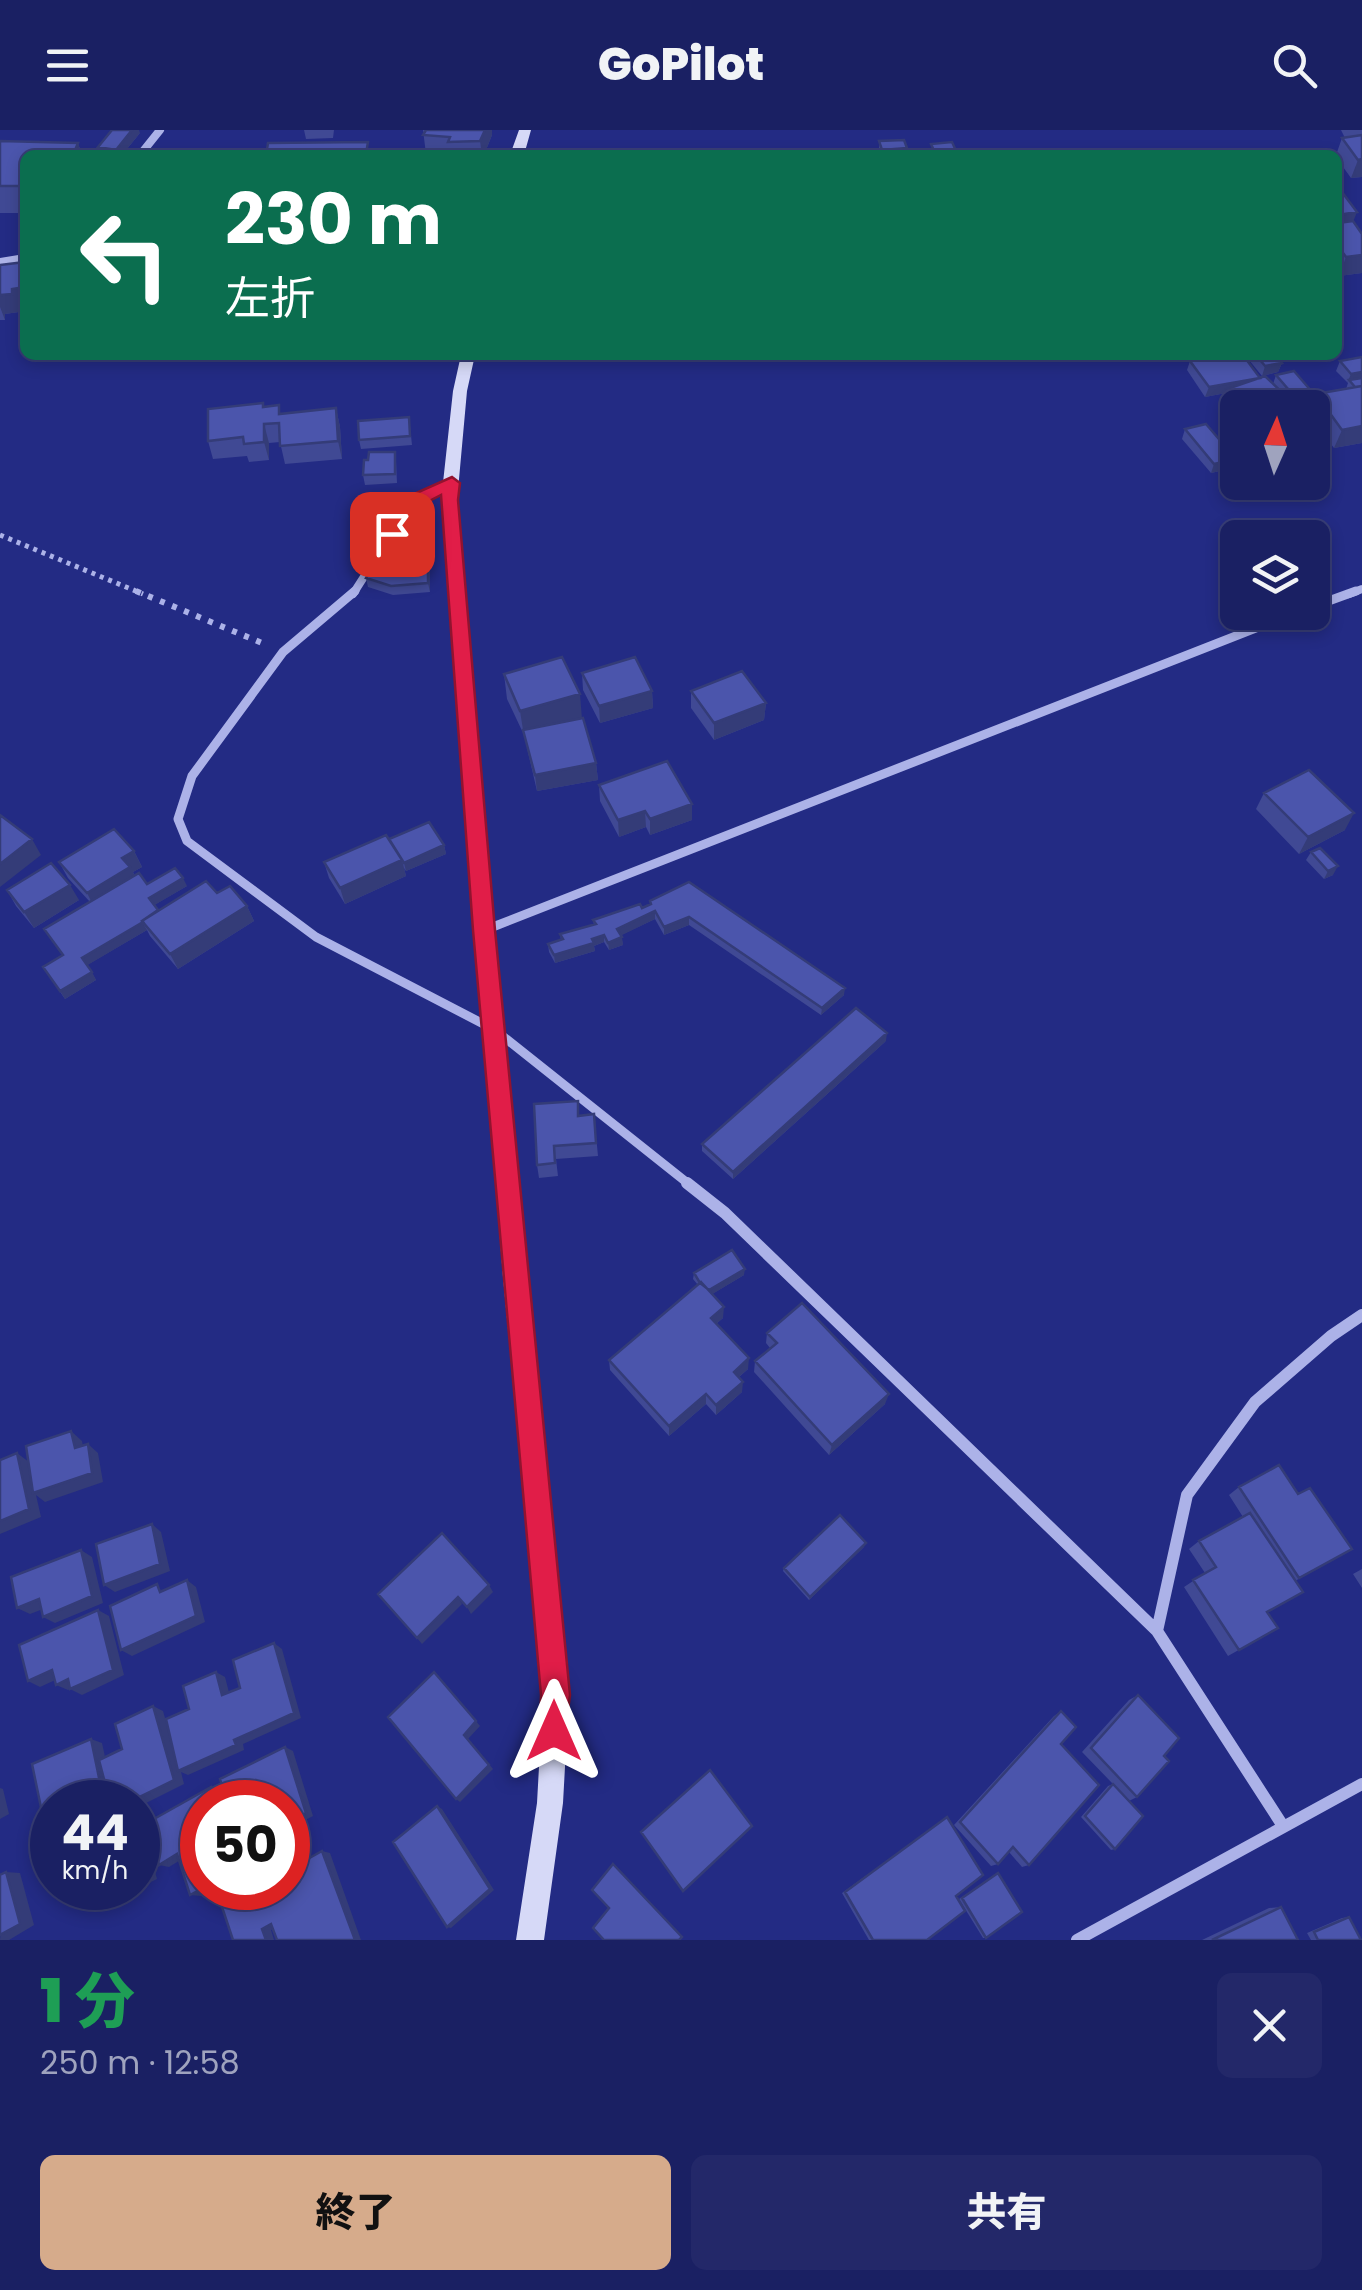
<!DOCTYPE html>
<html lang="ja">
<head>
<meta charset="utf-8">
<style>
	:root { --surface:#1a2063; --page:#232869; --text:#f1f3f6; --muted:#9fa3be; --line:#383e78; --accent:#d6ab8b }
	body { margin:0; font-family:Poppins,"Noto Sans JP",sans-serif; background:var(--page); color:var(--text); height:100vh; display:flex; flex-direction:column; font-size:38px; white-space:nowrap }
	* { box-sizing:border-box; margin:0 }
	p { font-size:32px; color:var(--muted) }
	.icon { flex:none; width:55px; height:55px; fill:none; stroke:currentColor; stroke-width:2; stroke-linecap:round; stroke-linejoin:round }
	.map { position:relative; height:1810px; overflow:hidden }
	.panel { display:flex; flex-direction:column; background:var(--surface); flex:1 }
	.panel>* { flex:none }
	.hud { position:absolute; left:20px; top:20px; width:1322px; height:210px; border-radius:15px; box-shadow:0 5px 15px #0003,0 0 0 2px var(--line); background:#0b6e4f; color:#fff; overflow:hidden }
	.needle { width:65px; rotate:3deg }
	.controls { position:absolute; left:1220px; top:260px; display:grid; gap:20px }
	.controls a { display:grid; place-items:center; width:110px; height:110px; border-radius:15px; background:var(--surface); box-shadow:0 5px 15px #0003,0 0 0 2px var(--line); font-size:50px }
	.speed { position:absolute; left:30px; top:1650px; display:flex; gap:20px; font-size:50px; font-weight:700; text-align:center }
	.speed>* { display:grid; place-content:center; width:130px; height:130px; border-radius:50%; background:var(--surface); box-shadow:0 5px 15px #0003,0 0 0 2px var(--line); line-height:1 }
	.speed small { font-size:25px; font-weight:400 }
	.speed .limit { border:15px solid #d22; background:#fff; color:#111 }
	.pin { position:absolute; display:grid; place-items:center; width:85px; height:85px; color:#fff; margin:-42px; border-radius:20px; box-shadow:0 5px 15px #0006 }
	.me { position:absolute; width:110px; margin:-55px; rotate:0deg; stroke-linejoin:round; filter:drop-shadow(0 0 8px #0008) }
	.turn { display:flex; align-items:center; gap:35px; height:210px; padding:0 40px; font-size:45px }
	.turn .icon { width:130px; height:130px; stroke-width:2.5 }
	.turn b { display:block; font-size:70px; line-height:85px }
	.round { display:grid; place-items:center; flex:none; width:105px; height:105px; border-radius:15px; background:var(--page) }
	.head { display:flex; align-items:center; justify-content:space-between; height:170px; padding:0 40px }
	h1 { font-size:60px; font-weight:800; line-height:75px; color:#1e9e55 }
	.action { display:flex; gap:20px; margin-top:auto; padding:20px 40px }
	.action a { flex:1; height:115px; border-radius:15px; background:var(--accent); color:#111; font-size:40px; font-weight:800; line-height:115px; text-align:center }
	.action a+a { background:var(--page); color:var(--text) }
	header { display:flex; justify-content:space-between; align-items:center; height:130px; padding:0 40px; background:var(--surface); font-size:45px; font-weight:800 }
	.map>svg:first-child { display:block }
	.lines { fill:none; stroke-linecap:round; stroke-linejoin:round }
	.path-far1 { stroke:#acb2e8; stroke-width:5; stroke-dasharray:4 5; stroke-linecap:butt }
	.path { stroke:#acb2e8; stroke-width:6; stroke-dasharray:5 8; stroke-linecap:butt }
	.street-far2 { stroke:#acb2e8; stroke-width:8 }
	.street-far1 { stroke:#acb2e8; stroke-width:9 }
	.street { stroke:#acb2e8; stroke-width:12 }
	.secondary { fill:#d6d9f7; fill-rule:evenodd }
	.wall { fill:#404994 }
	.shaded-wall { fill:#343c78 }
	.building { fill:#4b55ac; stroke:#343c78; stroke-width:2.5 }
	.route { fill:#e11d48; stroke:#92132f; stroke-width:2.5 }
</style>
</head>
<body>
<header><svg class="icon" aria-label="menu" viewBox="0 0 24 24"><path d="M4 6h16M4 12h16M4 18h16"/></svg>GoPilot<svg class="icon" aria-label="search" viewBox="0 0 24 24"><circle cx="10" cy="10" r="6"/><path d="M15 15l6 6"/></svg></header>
<div class="map">
<svg width="1362" height="1810" viewBox="0 0 1362 1810">
	<rect width="100%" height="100%" fill="#232b84"/>
	<g class="lines">
		<path class="path-far1" d="M0 405 143 464"/>
		<path class="path" d="M136 461 262 513"/>
		<path class="street-far2" d="M140 25 160 0
			M0 132 25 128
			M353 464 411 373 451 353
			M1349 464 1362 459"/>
		<path class="street-far1" d="M355 461 283 522 192 646 178 689 187 711 316 807 495 900 690 1055
			M1312 477 1356 461
			M485 800 1297 482"/>
		<path class="street" d="M687 1053 725 1083 1157 1501 1283 1696
			M1157 1501 1187 1365 1255 1272 1331 1206 1362 1185
			M1077 1810 1362 1654"/>
		<path class="secondary" d="M519 0H531L524 25H510Z
			M461 225H475L467 261 457 371 525 1147 569 1565 563 1673 544 1810H516L537 1673 543 1565 503 1147 441 371 453 261Z"/>
	</g>
	<path class="wall" d="M304 0H334L333 8 306 9Z
		M423 0H492V5L484 25H443L426 24Z
		M1341 0H1362V47L1351 48 1338 30V25H1336L1342 8H1345Z
		M140 3 122 25H101L98 17Z
		M0 11 78 13 82 25H25V83H0Z
		M879 11 907 18 906 25H879Z
		M1338 58 1353 92 1362 104V143L1339 146 1338 144Z
		M25 132V176L19 177V182L5 184V190H0V135Z
		M1251 225H1276L1282 233 1278 242 1262 246 1249 230Z
		M1362 227V313L1334 318 1312 289V278H1310L1316 264 1346 259 1348 253 1336 241 1340 231Z
		M1190 231 1260 248 1273 254 1276 245 1313 263 1309 272 1238 278V312L1220 295 1225 281 1221 277 1226 263 1205 267 1187 240Z
		M264 277 281 284 336 278 340 297 342 329 285 334 280 312 269 313V330L249 332 247 326 213 329 208 311Z
		M410 296 412 315 361 319 359 310Z
		M1185 299 1236 329 1233 338 1211 343 1182 309Z
		M368 330 396 331 397 353 365 355 363 345Z
		M429 392 430 462 393 465 368 457 366 448Z
		M582 543 652 561 653 578 600 593 583 560Z
		M504 544 582 589 596 633 598 650 537 661 524 605 507 569Z
		M691 561 766 573 764 590 714 610 691 578Z
		M599 655 692 690 650 705 646 697 619 707 600 671Z
		M1264 663 1345 700 1299 724 1256 679Z
		M389 710 444 715 446 724 406 741 404 738 406 746 345 774 329 748 324 732Z
		M134 721 142 737 133 742 135 746 147 754 187 756 154 775 158 780 217 763 247 776 254 791 178 839 150 806 147 800 87 835 96 850 65 869 43 837 63 825 90 772 68 748 59 732Z
		M1311 722 1333 745 1324 749 1306 730Z
		M689 752 844 865 821 885 689 795 664 805 655 789 621 805 623 815 609 820 604 812 594 816 595 821 555 833 549 822 548 814 561 810 560 804 594 795 593 790 650 775V771Z
		M7 760 79 770 34 798 16 776Z
		M886 911 733 1049 702 1021V1014Z
		M594 984 598 1026 556 1029 558 1046 539 1048 537 1035 579 985Z
		M694 1143 744 1145 712 1164 723 1188 716 1194 748 1239 739 1247 742 1262 716 1285 706 1274 669 1306 610 1240 609 1230 698 1155 693 1149Z
		M767 1203 885 1274 829 1325 754 1242 755 1231 770 1218 766 1213Z
		M1239 1357 1339 1426 1295 1451 1268 1482 1278 1498 1228 1526 1184 1457 1205 1443 1189 1419 1199 1411 1243 1387 1229 1365Z
		M864 1417 809 1470 783 1441 784 1438Z
		M1362 1439V1458L1353 1444Z
		M1138 1565 1164 1626 1137 1667 1129 1671 1115 1719 1111 1720 1081 1687 1108 1656 1113 1654 1082 1622 1129 1570Z
		M1061 1581V1614L1029 1735 1022 1737 1009 1722 998 1734 991 1736 954 1695 1054 1586Z
		M947 1687 956 1766 927 1810H869L842 1763Z
		M998 1743 986 1808H983L959 1769Z
		M1281 1777 1298 1810H1202L1269 1778Z
		M1349 1787 1361 1810H1311L1307 1803 1342 1788Z"/>
	<path class="shaded-wall" d="M132 0H139L140 3 122 25H118L116 20Z
		M485 0H492V5L484 25H482L480 11Z
		M78 13 82 25H73Z
		M1362 29V47L1351 48 1358 30Z
		M1357 82 1353 92 1338 94V85Z
		M1362 125V143L1339 146 1346 127Z
		M25 157V176L19 177V182L5 184V190L0 177V165L12 159Z
		M1282 233 1278 242 1262 246 1265 236Z
		M1362 242V250H1349L1347 253 1351 244Z
		M1260 248 1227 259 1226 263 1205 267 1209 257Z
		M1313 263 1309 272 1292 277 1295 267Z
		M336 278 340 297 342 329 338 311Z
		M264 294 269 313V330L264 312Z
		M1362 296V313L1334 318 1342 300Z
		M1236 329 1233 338 1211 343 1214 334Z
		M428 383 429 392 430 462 428 453Z
		M652 561 653 578 600 593 599 576Z
		M580 564 582 589 524 606 520 581Z
		M766 573 764 590 714 610V593Z
		M596 633 598 650 537 661 535 645Z
		M692 674V690L650 705V689Z
		M645 681 646 697 619 707 618 690Z
		M1354 683 1345 700 1299 724 1308 707Z
		M32 709 41 725 0 757V734Z
		M444 715 446 724 406 741 404 733Z
		M134 721 142 737 133 742 138 753 95 779 87 763 122 728Z
		M402 730 406 746 345 774 340 758Z
		M1338 736 1333 745 1324 749 1328 741Z
		M183 748 187 756 153 776 149 768Z
		M70 755 79 770 34 798 24 782Z
		M247 776 254 791 178 839 170 824Z
		M655 781V789L618 807 617 799Z
		M689 787V795L664 805V797Z
		M142 792 147 800 86 836 82 828Z
		M604 805V812L594 816 595 821 555 833 554 825Z
		M622 807 623 815 609 820 608 813Z
		M92 842 96 850 65 869 60 861Z
		M845 858 844 865 821 885 822 878Z
		M887 903 886 911 733 1049V1042Z
		M745 1139 744 1145 706 1168V1162Z
		M724 1177 723 1188 710 1199 711 1188Z
		M749 1228 748 1239 733 1252 734 1242Z
		M743 1252 742 1262 716 1285V1275Z
		M706 1264V1274L669 1306V1296Z
		M889 1264 885 1274 829 1325 832 1315Z
		M71 1301 82 1311 85 1327 75 1318Z
		M88 1314 98 1323 103 1352 45 1372 36 1365 41 1387 0 1404V1391L17 1323 29 1332Z
		M152 1394 161 1402 170 1441 115 1462 104 1455Z
		M866 1413 864 1417 809 1470 810 1467Z
		M81 1420 92 1427 103 1473 55 1493 43 1487Z
		M187 1450 196 1457 205 1492 132 1526 121 1520Z
		M489 1455 493 1462 471 1484 467 1477Z
		M458 1467 462 1474 422 1514 417 1508Z
		M39 1469 51 1476 30 1484 17 1478Z
		M98 1480 109 1486 124 1545 82 1565 70 1559Z
		M274 1513 282 1519 301 1588 243 1614 244 1620 188 1645 181 1642 184 1654 138 1677V1672H129L153 1576 163 1581 180 1640 234 1610Z
		M52 1540 64 1546 40 1557 28 1551Z
		M216 1542 225 1547 231 1570 222 1565Z
		M68 1549 79 1554 68 1560 56 1555Z
		M476 1591 480 1596 468 1609 493 1639 460 1672 456 1669 464 1605Z
		M91 1609 102 1613 115 1672H104Z
		M285 1617 293 1621 313 1686 288 1699Z
		M211 1657 220 1660 225 1672H216Z
		M0 1658 3 1659 9 1684 0 1689Z
		M437 1676 442 1679 494 1760 451 1798 447 1797Z
		M138 1695 143 1696 157 1749 106 1774 94 1773 125 1758H138Z
		M322 1721 330 1723 361 1810H355Z
		M177 1724 187 1726 169 1737 159 1735Z
		M6 1742 20 1743 34 1795 9 1810H0Z
		M83 1758H98L80 1766 67 1765Z
		M203 1758H215L201 1766 190 1765Z
		M271 1794 280 1795 271 1800 274 1810H266L262 1799Z"/>
	<path class="building" d="M112 0H132L116 20 98 17Z
		M426 0H485L480 11 448 12 450 7 423 5Z
		M1362 5V29L1358 30 1342 8Z
		M904 10 907 18 882 20 879 11Z
		M0 11 78 13 73 25H25V56H0Z
		M368 12 366 24 266 25 268 13Z
		M952 12 958 25H936L931 14Z
		M1338 58H1339L1357 82 1338 85Z
		M1353 91 1362 104V125L1346 127 1338 116V93Z
		M25 132V157L12 159V164L0 165V135Z
		M1222 225H1243L1260 248 1209 257 1190 231Z
		M1256 225H1276L1282 233 1265 236Z
		M1362 227V242L1351 244 1340 231Z
		M1294 241 1313 263 1295 267 1276 245Z
		M1265 246 1298 278H1238V287L1227 277 1241 272 1227 259Z
		M1362 248V256L1355 257 1349 250Z
		M1362 256V296L1342 300 1316 264Z
		M263 273V277L279 275V284L336 278 338 311 280 316 279 293 264 294V312L244 314 243 307 208 311V279Z
		M409 287 410 306 359 310 358 291Z
		M1206 294 1236 329 1214 334 1185 299Z
		M369 322H395V344L363 345 364 330H368Z
		M428 383V453L391 456 366 448 405 384Z
		M562 527 580 564 520 581 504 544Z
		M635 527 652 561 599 576 582 543Z
		M742 541 766 573 714 593 691 561Z
		M583 588 596 633 535 645 523 600Z
		M667 631 692 674 650 689 645 681 618 690 599 655Z
		M1309 640 1354 683 1308 707 1264 663Z
		M0 685 32 709 0 734Z
		M429 692 444 715 404 733 389 709Z
		M114 699 134 721 122 728 130 737 87 763 59 732Z
		M386 705 402 730 340 758 324 732Z
		M1320 718 1338 736 1328 741 1311 722Z
		M51 733 70 755 24 782 7 760Z
		M175 738 183 748 149 768 158 780 142 791 143 792 82 828 92 842 60 861 43 837 63 825 44 799 139 743 147 754Z
		M206 751 217 763 230 756 247 776 170 824 142 791Z
		M689 752 845 858 822 878 689 787 664 797 655 781 617 799 622 807 608 813 604 805 592 809 594 813 554 825 548 814 563 809 560 804 596 794 593 790 640 774 642 778 651 774 650 771Z
		M856 878 887 903 733 1042 702 1014Z
		M578 971V986L594 984 596 1013 554 1016 555 1033 537 1035 534 974Z
		M732 1120 745 1139 709 1160 700 1153 694 1143Z
		M701 1152 724 1177 711 1188 749 1228 734 1242 743 1252 716 1275 706 1264 669 1296 609 1230Z
		M802 1173 889 1264 832 1315 755 1231 777 1213 767 1203Z
		M71 1301 75 1318 88 1314 92 1343 33 1363 26 1316Z
		M17 1323 29 1379 0 1391V1330Z
		M1279 1335 1298 1364 1310 1358 1352 1419 1299 1448 1239 1357Z
		M1250 1383 1303 1462 1267 1482 1278 1498 1239 1520 1193 1450 1216 1437 1199 1411Z
		M840 1385 866 1413 810 1467 784 1438Z
		M152 1394 160 1434 104 1455 96 1414Z
		M442 1403 489 1455 467 1477 458 1467 417 1508 378 1464Z
		M81 1420 92 1466 43 1487 39 1469 17 1478 11 1447Z
		M187 1450 196 1486 121 1520 110 1476 157 1454 160 1462Z
		M98 1480 113 1540 70 1559 68 1549 56 1555 52 1540 28 1551 19 1515Z
		M274 1513 294 1583 234 1610 236 1615 178 1641 166 1589 189 1579 183 1556 216 1542 222 1565 240 1558 233 1530Z
		M434 1542 476 1591 464 1605 489 1635 456 1669 388 1587Z
		M1138 1565 1179 1608 1164 1626 1169 1631 1137 1667 1091 1618Z
		M153 1576 174 1650 129 1672H110L99 1630 122 1619 115 1594Z
		M1061 1581 1076 1597 1061 1614 1099 1655 1029 1735 1013 1717 998 1734 960 1692Z
		M91 1609 104 1672H52V1688L44 1692 32 1634Z
		M285 1617 306 1683 288 1692V1672H246L245 1669 236 1672H227L220 1649Z
		M710 1640 752 1696 683 1761 641 1702Z
		M1113 1654 1143 1686 1115 1719 1085 1686Z
		M211 1657 216 1672H202L203 1758 190 1765 177 1724 159 1735 145 1694Z
		M437 1676 490 1759 447 1797 393 1712Z
		M947 1687 983 1745 956 1766 965 1781 927 1810H873L845 1762Z
		M138 1714 146 1747 138 1751Z
		M322 1721 355 1810H277L271 1794 262 1799 266 1810H233L222 1777 257 1758H288V1740Z
		M613 1734 682 1807 679 1810H604L593 1798 609 1778 592 1760Z
		M6 1742 20 1794 0 1805V1745Z
		M998 1743 1022 1782 986 1808 962 1768Z
		M65 1758H83L67 1765Z
		M90 1758H125L94 1773Z
		M1281 1777 1298 1810H1212Z
		M1349 1787 1361 1810H1318L1314 1802Z"/>
	<path class="route" d="M452 347 460 353 458 370 495 800 570 1565 564 1611 554 1615 544 1611 540 1601 541 1565 473 800 441 365 418 377 398 408H385L382 404 405 368Z"/>
</svg>
<div class="controls">
<a><svg class="needle" viewBox="-14 -14 28 28"><path d="M0-13l5 13h-10z" fill="#e53935"/><path d="M0 13l5-13h-10z" fill="#9fa3be"/></svg></a>
<a><svg class="icon" aria-label="layers" viewBox="0 0 24 24"><path d="M12 4l9 5-9 5-9-5zM3 14l9 5 9-5"/></svg></a>
</div>
<div class="speed"><div>44<small>km/h</small></div><div class="limit">50</div></div>
<div class="pin" style="left:392px;top:404px;background:#d93025"><svg class="icon" aria-label="arrive" viewBox="0 0 24 24"><path d="M6 21V4h12l-3 4 3 4H6"/></svg></div>
<svg class="me" style="left:554px;top:1601px" viewBox="-20 -20 40 40"><path d="M0-17L14 15 0 8-14 15z" fill="#e11d48" stroke="#fff" stroke-width="4"/></svg>
<div class="hud">
<div class="turn"><svg class="icon" aria-label="left" viewBox="0 0 24 24"><path d="M17 20v-9H6M10 6l-5 5 5 5"/></svg><div><b>230 m</b>左折</div></div>
</div>
</div>
<section class="panel">
<div class="head"><div><h1>1 分</h1><p>250 m · 12:58</p></div><a class="round"><svg class="icon" aria-label="close" viewBox="0 0 24 24"><path d="M6 6l12 12M18 6L6 18"/></svg></a></div>
<div class="action"><a>終了</a><a>共有</a></div>
</section>
</body>
</html>
